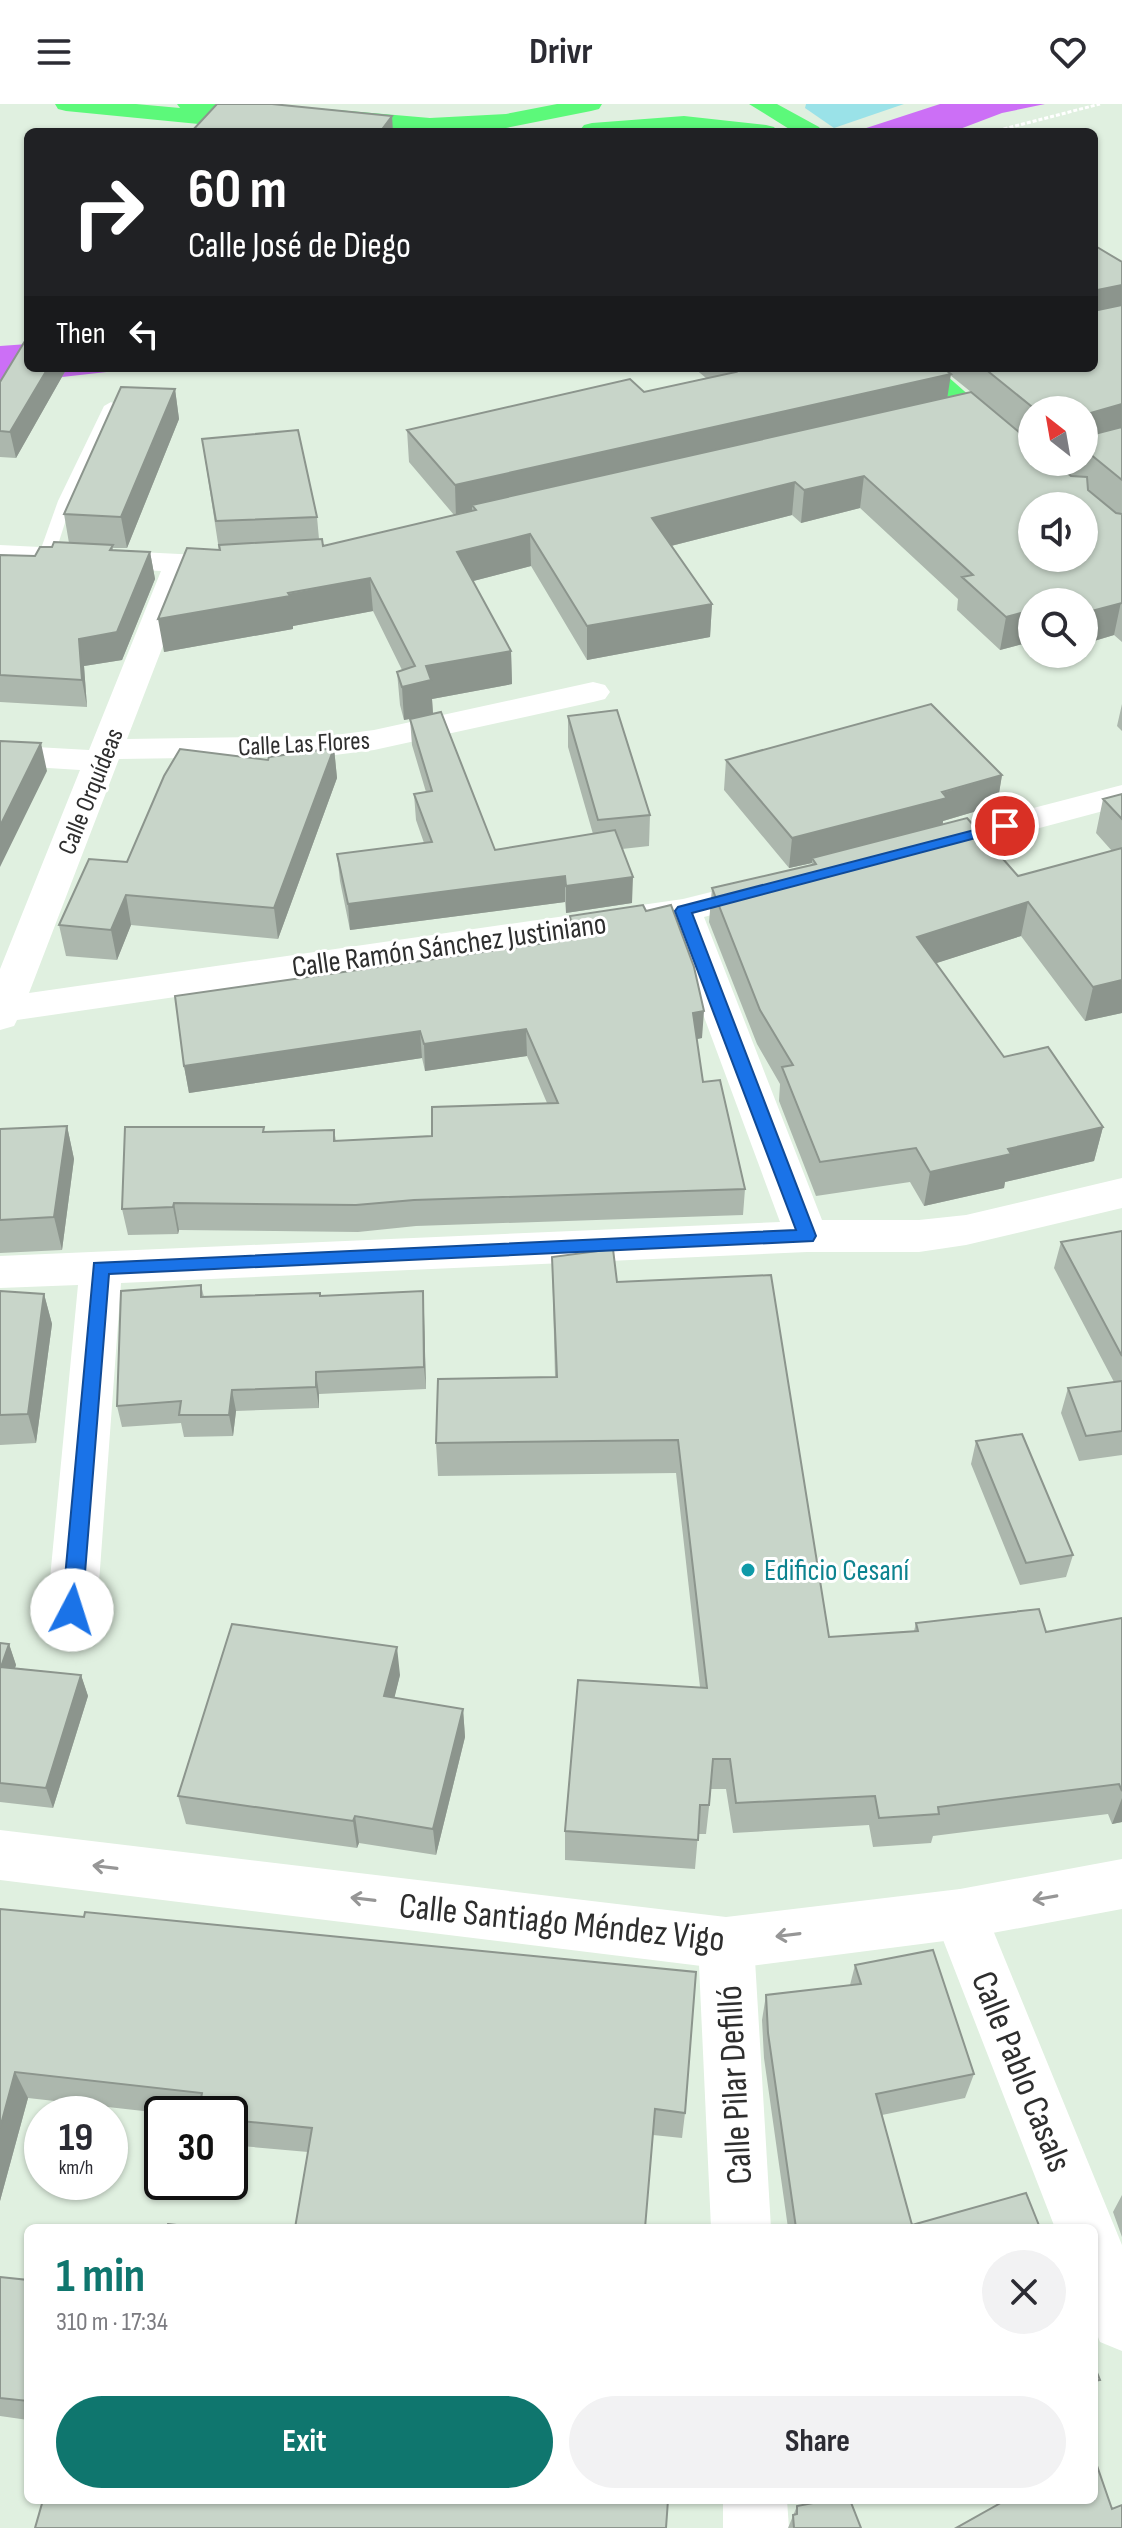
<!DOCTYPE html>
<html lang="en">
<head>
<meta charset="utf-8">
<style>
	:root { --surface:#fff; --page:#f2f2f3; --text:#2b2b33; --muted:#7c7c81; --accent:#0f766e }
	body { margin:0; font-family:"Sofia Sans Condensed",sans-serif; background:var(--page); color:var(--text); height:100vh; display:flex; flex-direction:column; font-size:30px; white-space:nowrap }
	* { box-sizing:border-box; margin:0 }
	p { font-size:26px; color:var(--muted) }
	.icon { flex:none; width:44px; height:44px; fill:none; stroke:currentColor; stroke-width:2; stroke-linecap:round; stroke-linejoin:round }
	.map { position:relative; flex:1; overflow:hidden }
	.sheet { position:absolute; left:24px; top:2120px; width:1074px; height:280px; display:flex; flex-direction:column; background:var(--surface); border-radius:12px; box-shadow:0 2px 6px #0004 }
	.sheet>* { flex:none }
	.top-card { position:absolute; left:24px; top:24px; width:1074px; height:244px; border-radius:12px; box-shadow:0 2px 6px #0004; background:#202124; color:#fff; overflow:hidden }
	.needle { width:52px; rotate:329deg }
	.fabs { position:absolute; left:1018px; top:292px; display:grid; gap:16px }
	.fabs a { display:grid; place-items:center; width:80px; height:80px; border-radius:50%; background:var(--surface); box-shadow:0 2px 6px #0004; font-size:40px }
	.speed { position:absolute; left:24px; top:1992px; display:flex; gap:16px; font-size:40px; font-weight:700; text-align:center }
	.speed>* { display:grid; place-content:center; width:104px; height:104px; border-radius:50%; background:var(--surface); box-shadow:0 2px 6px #0004; line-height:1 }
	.speed small { font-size:20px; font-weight:400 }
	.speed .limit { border:4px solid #111; border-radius:12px; background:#fff; color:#111 }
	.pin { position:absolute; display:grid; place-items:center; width:68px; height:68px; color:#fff; margin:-34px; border:4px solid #fff; border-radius:50%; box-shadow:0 2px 8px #0007 }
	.me { position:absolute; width:88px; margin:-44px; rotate:5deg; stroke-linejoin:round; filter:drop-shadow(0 0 6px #0008) }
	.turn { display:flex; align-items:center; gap:28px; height:168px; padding:0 32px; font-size:36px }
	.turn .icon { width:104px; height:104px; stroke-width:2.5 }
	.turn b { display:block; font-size:56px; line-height:68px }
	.then { display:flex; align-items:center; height:76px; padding:0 32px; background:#0003; gap:16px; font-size:30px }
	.round { display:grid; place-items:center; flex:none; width:84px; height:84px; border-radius:42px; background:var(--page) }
	.headline { display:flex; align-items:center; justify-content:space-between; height:136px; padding:0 32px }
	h1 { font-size:48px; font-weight:700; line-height:60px; color:var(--accent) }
	.action { display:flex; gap:16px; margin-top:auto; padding:16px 32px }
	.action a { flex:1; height:92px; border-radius:48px; background:var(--accent); color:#fff; font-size:32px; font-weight:700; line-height:92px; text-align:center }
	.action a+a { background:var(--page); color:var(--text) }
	header { display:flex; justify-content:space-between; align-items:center; height:104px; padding:0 32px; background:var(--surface); font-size:36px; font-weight:700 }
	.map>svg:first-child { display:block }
	.green { fill:#9ae2e8 }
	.water { fill:#cc6ff6 }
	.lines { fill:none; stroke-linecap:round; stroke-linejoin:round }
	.path { stroke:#fff; stroke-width:3; stroke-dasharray:4 2; stroke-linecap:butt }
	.service { fill:#fff; fill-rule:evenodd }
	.minor { fill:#fff; fill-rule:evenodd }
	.tertiary { fill:#fff; fill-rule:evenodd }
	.primary { fill:#5cf97a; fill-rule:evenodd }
	.wall { fill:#acb7ad; fill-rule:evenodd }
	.shaded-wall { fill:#8c958d }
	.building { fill:#c8d5c9; stroke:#8c958d; stroke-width:2; fill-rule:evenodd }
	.oneway { stroke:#969696 }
	.route { fill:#1a73e8; stroke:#114b97; stroke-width:2 }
	.culture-dot { fill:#0f9aa8; stroke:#fff; stroke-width:3 }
	.labels { text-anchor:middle; stroke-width:6; stroke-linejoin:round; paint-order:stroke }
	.far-street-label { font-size:26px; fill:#2e2e2e; stroke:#fff }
	.street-label { font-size:30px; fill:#2e2e2e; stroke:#fff }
	.culture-label { font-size:30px; fill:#0d838f; stroke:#fff; text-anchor:start }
	.near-street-label { font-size:36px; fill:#2e2e2e; stroke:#fff }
</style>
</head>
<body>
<header><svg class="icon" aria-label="menu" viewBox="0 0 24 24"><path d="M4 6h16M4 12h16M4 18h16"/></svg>Drivr<svg class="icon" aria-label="heart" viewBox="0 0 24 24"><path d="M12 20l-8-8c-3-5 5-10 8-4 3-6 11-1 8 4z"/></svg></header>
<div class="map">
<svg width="1122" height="2424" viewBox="0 0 1122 2424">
	<rect width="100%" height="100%" fill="#e0f0e0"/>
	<path class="green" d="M806 0H904L834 24 805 4Z"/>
	<path class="water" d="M940 0H1045L1002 9 952 28H854Z
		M28 240V264H142L0 280V242Z"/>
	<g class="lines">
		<path class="path" d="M992 28 1100 0"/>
		<path class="service" d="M111 298 118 302 72 397 54 453 51 456H41L38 453 58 397 104 302Z"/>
		<path class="minor" d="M0 441 239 453 250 455 254 462 250 469 239 471 191 469 127 635 327 632 374 626 593 578 605 581 610 588 605 595 593 598 374 646 327 652 119 655 29 889 683 795 767 774 780 777 785 785 780 793 704 813 822 1116H919L966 1111 1122 1074V1104L966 1141 919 1148H807L121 1179 97 1506 89 1521 72 1527 55 1521 47 1506 78 1181 0 1184V1152L780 1118 670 821 17 916 14 922 0 926V865L80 666 0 661V641L89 646 161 467 0 459Z
			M1122 681V702L923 755 910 752 905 744 910 736Z
			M960 1785 979 1792 1122 2141V2247L1100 2238 1094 2223V2124H1055L933 1810 941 1792Z
			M726 1813 745 1821 754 1839 771 2124H711L698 1839 707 1821Z
			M723 2396H787L789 2424H723Z"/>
		<path class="tertiary" d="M0 1726 726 1813 960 1785 1122 1755V1805L960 1835 726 1865 0 1776Z"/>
		<path class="primary" d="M55 0H136L180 4 177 0H267L430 14 506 10 557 0H602L599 5 591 7 506 24 430 28 227 10 230 15 227 20 219 22 66 7 58 5Z
			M749 0H777L819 23 823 28H794Z
			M684 12 766 21 774 23 778 28 580 26 584 21 592 19Z
			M907 264H938L1013 330 1009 336 999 339 989 336Z"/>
	</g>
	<path class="wall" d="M1122 158V538L1114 531 1084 540V498H1032V539L1030 538 1000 546 957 506 958 495 860 404 801 419 792 411 671 442 712 500 710 533 587 556 531 462 473 477 511 547 512 580 432 595 433 610 495 746 593 730 568 643V612L650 711 649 742 622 745 632 799 566 809 565 798 350 826 340 777 337 750 424 739 416 716 414 690 426 688 412 641 410 615 404 616 400 601 397 568 402 566 373 507 293 522V525L164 548 219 446 202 335 317 413 319 435 323 442 454 411 409 358 407 326 644 288 706 274 694 264H1094ZM950 271 971 288 947 293ZM1032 306H1084V358H1032Z
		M28 264H67L16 354 0 353V278Z
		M175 285 179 315 127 444H113V446L150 448 155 475 122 556 84 562 87 603 0 598V451L35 452 52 443 69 439 64 410Z
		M1122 600V627L1117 622Z
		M334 644 337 674 278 835 131 821 117 856 66 852 59 821 127 758 268 656Z
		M726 656 1002 671 997 701 943 717V720L1018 772 1112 747 1096 729 1103 695 1122 690V909L1085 917 1021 832 936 859 1004 953 1103 1023 1094 1057 1005 1078 1004 1084 924 1102 910 1078 816 1092 779 997 780 980 757 940 709 818 712 784 811 761 812 759 789 764 724 686Z
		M570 812 702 934 697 935 703 978 745 1085 743 1111 416 1122 358 1128 179 1126 178 1130 128 1131 122 1105 264 1023V1028L334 1026 336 1037 432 1032 547 999 527 952 425 967 422 954 189 989 184 962 570 835Z
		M67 1022 74 1055 62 1146 0 1149V1025Z
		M1122 1127V1351L1079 1357 1061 1309 1068 1284 1114 1278 1054 1164 1061 1138Z
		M552 1153 617 1178 829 1533 914 1527 916 1519 1046 1528 1122 1514V1718L1112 1720 1108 1710 933 1732 931 1739 873 1743 869 1721 733 1729 726 1685H711L706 1730H698L695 1765 565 1756V1727L700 1583 676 1369 438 1372 436 1339 555 1273Z
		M201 1181 204 1193 321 1192 423 1187 426 1285 319 1290V1304L236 1307 233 1332 184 1333 181 1319 122 1323 117 1302Z
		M0 1187 44 1190 52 1220 36 1339 0 1341Z
		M976 1337 1073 1451 1066 1473 1020 1481 971 1360Z
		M0 1539 9 1540 16 1561 15 1564 81 1571 88 1592 53 1704 0 1698Z
		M400 1571 394 1594 463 1605 465 1633 436 1751 359 1739 357 1744 186 1720 178 1692Z
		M0 1805 685 2009 682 2034 653 2031 308 2048 230 2041V2010H170L28 1994 0 2097Z
		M855 1861 974 1970 965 1994 882 2011 912 2121 1040 2124H788L764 1954 762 1916 766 1891 850 1881Z
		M1122 2091V2133L1113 2108Z
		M0 2173 28 2176V2316L0 2312Z
		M797 2402 861 2424H788Z"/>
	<path class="shaded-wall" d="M392 12 393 28H380Z
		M1122 181V210L1094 217 1097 186Z
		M48 264H67L16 354 10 328Z
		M951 270 946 302 476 406 472 401V410L456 414 455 381Z
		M175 285 179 315 127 444 121 413Z
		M1122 300V327L1084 341V324L1087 310Z
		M864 372 860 404 801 419 804 386Z
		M795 378 792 411 651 447 652 414Z
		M530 430 531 462 458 481 457 448Z
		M150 448 155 475 122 556 84 562 87 603 82 576 79 535Z
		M370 474 373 507 293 522V525L164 548 158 515Z
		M1121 498 1114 531 1084 540V509Z
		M712 500 710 533 587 556V522Z
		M1032 506V528L1030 538 1000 546 1006 513Z
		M511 547 512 580 432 595 433 610 404 616 402 583 426 562Z
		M41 639 47 667 0 763V722Z
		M334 644 337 674 278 835 274 804Z
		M1002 671 997 701 943 717 942 725 812 754V759L789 764 792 734Z
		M565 772V798L350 826 348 800Z
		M633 773 632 799 566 809V782Z
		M126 791 131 821 117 856 111 826Z
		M1028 798 1021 832 912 867 917 833Z
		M1122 876V909L1085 917 1093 883Z
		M704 907 702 934 692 936 693 909Z
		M526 925 527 952 425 967 424 940Z
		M420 927 422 954 189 989 184 962Z
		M67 1022 74 1055 62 1146 54 1113Z
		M1103 1023 1094 1057 1005 1078 1004 1084 924 1102 930 1068 1008 1045Z
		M174 1099 179 1126 178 1130 173 1103Z
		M423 1187 424 1209 426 1285 424 1263Z
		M44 1190 52 1220 36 1339 28 1310Z
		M316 1268 319 1290V1304L316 1283Z
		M232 1286 236 1307 233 1332 229 1311Z
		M9 1540 16 1561 8 1584 1 1563Z
		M397 1543 400 1571 388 1620 384 1592Z
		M81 1571 88 1592 53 1704 46 1684Z
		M463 1605 465 1633 436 1751 433 1725Z
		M1122 1694V1718L1112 1720Z
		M355 1712 359 1739 357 1744 353 1717Z
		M15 1968 28 1994 0 2097V2024Z"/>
	<path class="building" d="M217 0H272L392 12 380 28H191Z
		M1097 143 1122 158V181L1097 186 1098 206 1122 201V300L1087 310V323L1084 324V306H1036L984 264H1094V144Z
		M28 232V264H48L10 328 0 327V278Z
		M732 264H943L951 270 455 381 407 326 630 275 644 288 736 268Z
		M121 283 175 285 121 413 64 410Z
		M971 288 1032 339V358H1054L1071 372 1087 373 1088 386 1116 409 1122 410V499L1084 509V498H1032V506L1006 513 962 473 973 471 864 372 804 386 795 378 652 414 712 500 587 522 530 430 457 448 511 547 426 562 431 576 402 583 397 568 415 562 370 474 288 489 290 492 158 515 187 444 220 446 219 441 322 435 323 442 476 406 472 401ZM1032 402H1084V454H1032Z
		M1122 323V376L1084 345V328L1091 331Z
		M298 326 317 413 216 417 202 335Z
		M54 438 113 441 110 446 150 448 117 528 79 535 82 576 0 571V451L35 452 40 443H52Z
		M931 600 1002 671 942 688 947 694 792 734 726 656Z
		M617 606 650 711 598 716 568 612Z
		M441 608 495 746 615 726 633 773 566 782 565 772 348 800 337 750 432 738 414 690 432 687 410 615Z
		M0 637 41 639 0 722Z
		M334 644 274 804 126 791 111 826 59 821 89 755 127 758 164 672 180 645 268 656 269 653Z
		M1122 690V715L1103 695Z
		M967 714 1018 772 1122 744V876L1093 883 1028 798 917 833 1004 953 1048 943 1103 1023 1008 1045 1011 1050 930 1068 916 1044 820 1058 782 963 793 961 760 906 712 784 816 760 812 754Z
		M643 801 646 807 671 801 694 863 704 907 693 909 703 978 720 976 745 1085 414 1096 356 1101 174 1099 173 1103 122 1105 125 1023H264L263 1028 334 1026V1037L432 1032V1003L558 999 526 925 424 940 420 927 184 962 175 892 574 835 570 812Z
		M67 1022 54 1113 0 1116V1025Z
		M1122 1127V1252L1061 1138Z
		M613 1145 617 1178 771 1171 829 1533 918 1527 916 1519 1039 1505 1046 1528 1122 1514V1687L1119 1680 938 1703 939 1710 879 1714 875 1692 736 1699 730 1655H713L709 1701H700L698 1736 565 1727 578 1576 707 1584 678 1336 436 1339 438 1275 557 1273 552 1153Z
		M201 1181V1193L320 1189V1192L423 1187 424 1263 316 1268V1283L232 1286 229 1311H179L181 1297 117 1302 121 1187Z
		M0 1187 44 1190 28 1310 0 1311Z
		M1122 1277V1327L1086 1332 1068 1284Z
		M1022 1330 1073 1451 1026 1459 976 1337Z
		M232 1520 397 1543 384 1592 463 1605 433 1725 355 1712 353 1717 178 1692Z
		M0 1539 9 1540 1 1563 81 1571 46 1684 0 1679Z
		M0 1805 84 1813 85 1808 696 1868 685 2009 655 2005 645 2124H295L312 2024 230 2016V2010H198L202 1989 15 1968 0 2024Z
		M933 1846 974 1970 876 1990 912 2121 1026 2089 1040 2124H796L768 1929 766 1891 861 1880 855 1861Z
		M168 2120 203 2124H167Z
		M0 2173 28 2176V2297L0 2294Z
		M1094 2261 1100 2276 1094 2277Z
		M1094 2353 1112 2405 1122 2401V2424H956L1006 2396H1094Z
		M43 2396H668L666 2424H35Z
		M829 2396H850L861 2424H794L793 2411 797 2410V2402Z"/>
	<defs><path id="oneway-shaft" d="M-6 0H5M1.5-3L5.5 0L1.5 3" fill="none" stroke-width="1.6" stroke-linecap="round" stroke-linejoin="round" transform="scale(2)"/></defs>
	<g class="oneway">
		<use href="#oneway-shaft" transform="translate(105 1763) rotate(-173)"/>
		<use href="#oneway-shaft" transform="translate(1045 1794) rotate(170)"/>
		<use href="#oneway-shaft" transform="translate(363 1795) rotate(-173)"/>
		<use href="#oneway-shaft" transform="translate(788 1831) rotate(173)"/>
	</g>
	<path class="route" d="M1005 718 1010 719V725L692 809 816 1132 813 1137 109 1170 82 1506 79 1512 72 1515 65 1512 62 1506 94 1159 796 1126 675 807 678 803Z"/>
	<circle class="culture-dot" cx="748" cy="1466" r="8"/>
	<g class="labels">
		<g class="far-street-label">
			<text transform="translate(304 639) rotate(-3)" y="9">Calle Las Flores</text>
			<text transform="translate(90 687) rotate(-68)" y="9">Calle Orquídeas</text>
		</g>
		<g class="street-label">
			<text transform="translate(449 841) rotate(-8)" y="10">Calle Ramón Sánchez Justiniano</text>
		</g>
		<g class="culture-label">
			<text x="764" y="1476">Edificio Cesaní</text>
		</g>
		<g class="near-street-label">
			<text transform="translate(562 1817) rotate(6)" y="13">Calle Santiago Méndez Vigo</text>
			<text transform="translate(1023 1967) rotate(68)" y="13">Calle Pablo Casals</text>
			<text transform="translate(733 1981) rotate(-93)" y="13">Calle Pilar Defilló</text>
		</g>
	</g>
</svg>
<div class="fabs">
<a><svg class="needle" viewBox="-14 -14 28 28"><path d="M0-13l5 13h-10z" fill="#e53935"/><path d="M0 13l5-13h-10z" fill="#7c7c81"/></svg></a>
<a><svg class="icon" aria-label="sound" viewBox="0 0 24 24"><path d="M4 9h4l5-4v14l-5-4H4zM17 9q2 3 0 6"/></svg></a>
<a><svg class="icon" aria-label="search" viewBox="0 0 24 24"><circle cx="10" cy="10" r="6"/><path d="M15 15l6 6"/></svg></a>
</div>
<div class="speed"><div>19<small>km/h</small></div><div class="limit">30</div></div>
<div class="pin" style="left:1005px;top:722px;background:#d93025"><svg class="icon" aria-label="arrive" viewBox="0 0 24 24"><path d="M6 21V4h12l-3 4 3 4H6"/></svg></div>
<svg class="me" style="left:72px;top:1506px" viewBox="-20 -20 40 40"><circle r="19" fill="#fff"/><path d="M0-13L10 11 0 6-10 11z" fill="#1a73e8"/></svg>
<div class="top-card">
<div class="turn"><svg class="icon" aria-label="right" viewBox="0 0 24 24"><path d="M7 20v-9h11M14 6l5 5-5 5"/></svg><div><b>60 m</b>Calle José de Diego</div></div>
<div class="then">Then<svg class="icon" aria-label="left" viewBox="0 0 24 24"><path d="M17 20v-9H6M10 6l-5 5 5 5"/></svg></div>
</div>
<section class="sheet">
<div class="headline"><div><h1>1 min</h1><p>310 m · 17:34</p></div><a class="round"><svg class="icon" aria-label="close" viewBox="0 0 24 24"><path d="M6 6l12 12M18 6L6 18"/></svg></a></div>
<div class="action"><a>Exit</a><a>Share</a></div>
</section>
</div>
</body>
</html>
